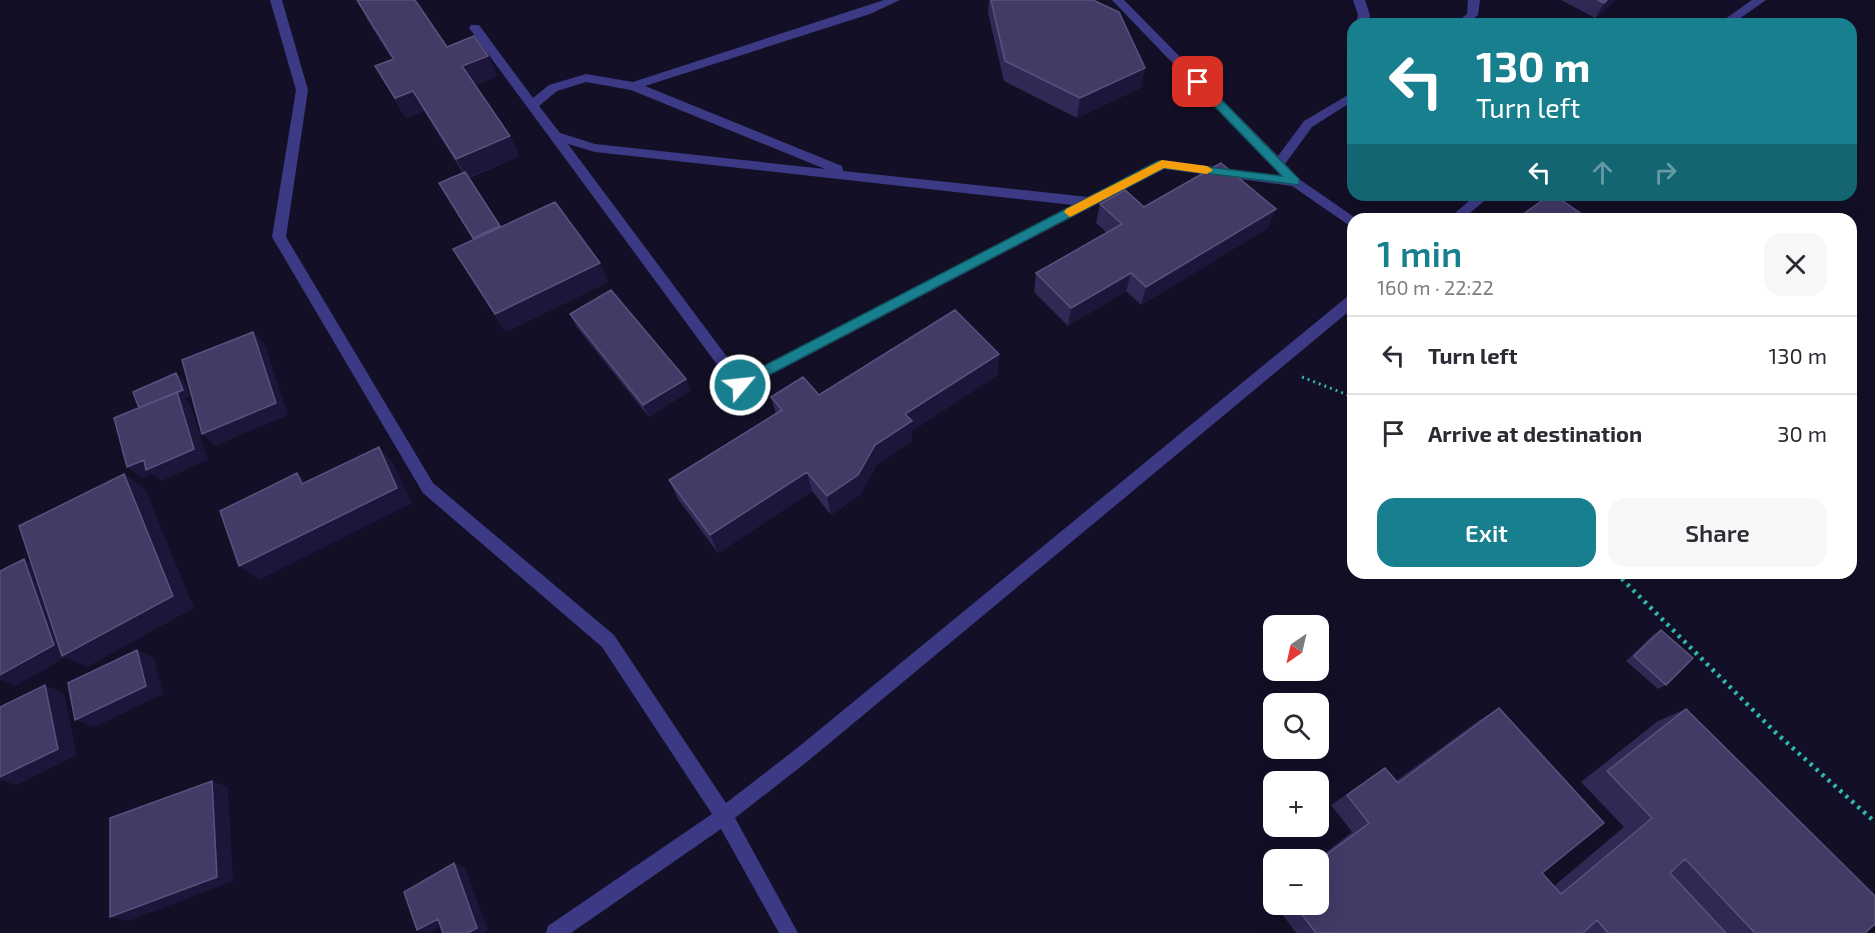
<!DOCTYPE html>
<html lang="en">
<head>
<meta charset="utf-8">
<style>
	:root { --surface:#fff; --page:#f7f7f7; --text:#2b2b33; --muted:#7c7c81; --line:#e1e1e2; --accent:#187f8f }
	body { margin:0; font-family:"Exo 2",sans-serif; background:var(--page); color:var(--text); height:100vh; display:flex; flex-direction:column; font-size:22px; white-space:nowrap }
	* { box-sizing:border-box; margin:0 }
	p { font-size:20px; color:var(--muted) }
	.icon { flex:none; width:33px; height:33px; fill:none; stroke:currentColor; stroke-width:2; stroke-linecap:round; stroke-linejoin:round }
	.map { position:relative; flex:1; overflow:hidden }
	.drawer { position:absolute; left:1347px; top:213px; width:510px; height:366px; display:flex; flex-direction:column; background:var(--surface); border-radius:18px; box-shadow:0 6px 24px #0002 }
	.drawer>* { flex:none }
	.hud { position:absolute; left:1347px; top:18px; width:510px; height:183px; border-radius:18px; box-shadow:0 6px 24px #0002; background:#187f8f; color:#fff; overflow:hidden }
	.needle { width:39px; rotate:214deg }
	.fabs { position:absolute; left:1263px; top:615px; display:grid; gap:12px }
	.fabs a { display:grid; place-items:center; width:66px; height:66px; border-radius:12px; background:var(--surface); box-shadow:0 6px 24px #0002; font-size:30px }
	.pin { position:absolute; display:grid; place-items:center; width:51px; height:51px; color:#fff; margin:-26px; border-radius:12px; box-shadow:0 3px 9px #0006 }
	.me { position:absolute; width:66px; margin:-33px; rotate:62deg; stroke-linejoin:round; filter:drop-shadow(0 0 4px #0008) }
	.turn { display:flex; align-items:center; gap:21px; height:126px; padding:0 30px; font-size:27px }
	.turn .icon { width:78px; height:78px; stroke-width:2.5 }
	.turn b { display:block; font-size:42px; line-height:51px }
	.lanes { display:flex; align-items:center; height:57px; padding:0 30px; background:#0003; justify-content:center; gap:30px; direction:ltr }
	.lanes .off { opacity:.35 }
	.round { display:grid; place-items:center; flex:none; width:63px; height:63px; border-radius:18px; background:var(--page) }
	.summary { display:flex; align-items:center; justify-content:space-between; height:102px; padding:0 30px }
	h1 { font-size:36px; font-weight:600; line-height:45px; color:var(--accent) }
	.action { display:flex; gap:12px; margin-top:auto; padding:12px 30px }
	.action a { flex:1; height:69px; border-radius:18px; background:var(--accent); color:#fff; font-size:24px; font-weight:600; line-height:69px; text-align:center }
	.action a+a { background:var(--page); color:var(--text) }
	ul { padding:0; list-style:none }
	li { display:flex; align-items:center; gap:18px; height:78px; padding:0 30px; border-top:2px solid var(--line) }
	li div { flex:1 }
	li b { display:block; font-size:22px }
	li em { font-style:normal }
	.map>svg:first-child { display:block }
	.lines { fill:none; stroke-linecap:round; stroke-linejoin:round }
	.path-far1 { stroke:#2fb8b0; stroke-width:3; stroke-dasharray:2 4; stroke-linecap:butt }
	.path { stroke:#2fb8b0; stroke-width:4.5; stroke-dasharray:3 5; stroke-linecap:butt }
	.service { fill:#3d3a85; fill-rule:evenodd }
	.minor { fill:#3d3a85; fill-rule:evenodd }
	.wall { fill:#312854 }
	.shaded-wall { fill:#1d163a }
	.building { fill:#433a66; stroke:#5a527e; stroke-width:1.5 }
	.route { fill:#187f8f; stroke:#10535d; stroke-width:1.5 }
	.slow { fill:#f59e0b }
</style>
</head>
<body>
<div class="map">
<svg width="1875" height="933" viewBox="0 0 1875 933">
	<rect width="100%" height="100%" fill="#130f26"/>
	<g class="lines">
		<path class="path-far1" d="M1302 377 1353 397"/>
		<path class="path" d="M1616 573 1775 732 1875 822"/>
		<path class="service" d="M884 0H900L870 14 645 86 842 166 843 171 1088 197 1162 160 1281 176 1112 0H1124L1278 156 1304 121 1353 92V101L1312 127 1285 164 1299 179 1357 219H1353V228L1292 186 1164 169 740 391 735 389 469 28 471 25H479L533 98 549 85 586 74 633 82ZM586 82 631 90 825 169 595 144 560 133 539 106 557 91ZM568 144 595 152 1073 205 742 377Z
			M1353 0H1365L1370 15 1368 24H1356L1358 15Z
			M1468 0H1480L1478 15 1467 24H1454L1467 14Z"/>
		<path class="minor" d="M270 0H282L308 90 286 237 433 483 614 635 726 803 796 749 1348 296 1353 295V308L808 761 735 818 798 933H779L721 829 571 933H546L548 926 712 814 602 647 423 493 272 237 296 90Z
			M1752 0H1766L1732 24H1718Z
			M1476 195H1491L1463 219H1448Z"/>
	</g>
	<path class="wall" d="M357 0 447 47 488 56 497 76 475 85 510 136 519 156 469 178 500 227 608 282 506 332 453 249 474 239 439 183 463 173 424 111 406 118 387 86 375 66 392 59 368 21Z
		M989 0H1093L1145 68 1140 88 1077 118 1004 81 988 13Z
		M1561 0H1616L1595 18Z
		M1100 204 1144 207 1268 228 1141 305 1126 291 1068 326 1034 292 1036 273 1107 233 1096 223Z
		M570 314 691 390 649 417 576 326Z
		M999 354 997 375 912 431V441L877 464 861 494 831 515 812 491 718 553 678 499 669 480 776 414 771 397 819 395Z
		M1661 630 1666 685 1658 689 1626 661 1653 635Z
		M1499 708 1542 873 1554 886 1624 827 1581 782 1658 721 1686 709 1865 933H1296L1275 904H1318V860H1316L1352 832 1331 805 1385 768 1396 781 1478 721Z
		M1274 891V902L1268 895Z"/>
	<path class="shaded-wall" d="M1607 0H1616L1595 18 1604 3Z
		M488 56 497 76 471 86 462 66Z
		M1145 68 1140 88 1077 118 1080 98Z
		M413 91 424 111 406 118 395 98Z
		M510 136 519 156 467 178 456 159Z
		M1276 209 1268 228 1141 305 1146 287Z
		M500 226 507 239 481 251 473 238Z
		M600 263 608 282 506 332 495 314Z
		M1131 273 1126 291 1068 326 1071 308Z
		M253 332 265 345 288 415 215 446 202 434Z
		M999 354 997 375 912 431V441L877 464 861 494 831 515 827 496 905 414Z
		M176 373 183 379 190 396 184 398 190 404 208 460 161 481 152 474 142 478 127 467Z
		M686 379 691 390 649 417 643 405Z
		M379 447 393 463 412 503 259 580 239 566Z
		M807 472 812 491 718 553 710 535Z
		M297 473 314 489 302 484Z
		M124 474 145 489 194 608 87 667 66 657 15 686 0 680V675L24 559 41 569Z
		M137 650 154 658 163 694 94 727 75 720Z
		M45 685 64 693 77 755 17 785 0 780V777Z
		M212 781 228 787 233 881 129 921 110 917Z
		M454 863 465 868 488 930 484 933H468Z
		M438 919 449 922 429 933 417 930Z"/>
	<path class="building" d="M357 0H415L447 47 474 36 488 56 462 66 510 136 456 159 413 91 395 98 375 66 394 59Z
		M991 0H1093L1119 12 1145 68 1080 98 1005 61Z
		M1598 0H1607L1604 3Z
		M1221 163 1276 209 1146 287 1131 273 1071 308 1036 273 1122 224 1100 204 1125 190 1144 207Z
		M465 172 500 226 473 238 439 183Z
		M1550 195H1554L1589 219H1516Z
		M555 202 600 263 495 314 453 249Z
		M611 290 686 379 643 405 570 314Z
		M955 310 999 354 905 414 912 421 875 445 858 475 827 496 807 472 710 535 669 480 782 410 771 397 803 377 819 395Z
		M253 332 276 403 202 434 182 360Z
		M176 373 183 390 139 408 133 392Z
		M177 392 194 449 146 470 144 460 127 467 114 418Z
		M379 447 397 488 239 566 220 511 297 473 302 484Z
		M124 474 173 596 62 656 19 526Z
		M24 559 54 645 0 675V571Z
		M1661 630 1693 658 1666 685 1634 656Z
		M137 650 146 686 75 720 68 683Z
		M45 685 58 749 0 777V707Z
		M1499 708 1604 823 1542 873 1561 894 1652 818 1607 771 1686 709 1875 896V924L1865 933H1755L1685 859 1670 873 1726 933H1608L1597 920 1583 933H1316L1294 904H1318V861L1369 823 1347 795 1385 768 1398 783Z
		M212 781 217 877 110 917V818Z
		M454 863 477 928 468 933H443L438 919 417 930 404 892Z"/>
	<path class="route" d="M1198 79 1202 80 1299 179V185L1164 168 744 388H735L733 385 735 381 1158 161 1282 176 1194 85 1193 82Z"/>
	<path class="slow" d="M1162 160 1207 166 1213 170 1207 174 1164 168 1074 215 1070 217 1064 212 1066 209Z"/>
</svg>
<div class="fabs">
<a><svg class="needle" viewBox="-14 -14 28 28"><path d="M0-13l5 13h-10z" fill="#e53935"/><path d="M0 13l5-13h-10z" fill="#7c7c81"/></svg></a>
<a><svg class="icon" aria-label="search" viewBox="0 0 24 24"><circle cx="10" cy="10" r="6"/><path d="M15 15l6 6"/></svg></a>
<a>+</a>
<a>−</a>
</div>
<div class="pin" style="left:1198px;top:82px;background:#d93025"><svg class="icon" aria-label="arrive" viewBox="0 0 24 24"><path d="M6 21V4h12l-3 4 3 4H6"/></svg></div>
<svg class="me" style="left:740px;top:385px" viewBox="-20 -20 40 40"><circle r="17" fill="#187f8f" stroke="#fff" stroke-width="3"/><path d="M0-11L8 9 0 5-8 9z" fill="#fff"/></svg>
<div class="hud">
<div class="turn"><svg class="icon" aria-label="left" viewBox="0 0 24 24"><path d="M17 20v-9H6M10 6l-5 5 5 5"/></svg><div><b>130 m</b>Turn left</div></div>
<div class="lanes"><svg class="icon" aria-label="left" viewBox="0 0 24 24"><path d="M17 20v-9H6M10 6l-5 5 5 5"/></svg><svg class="icon off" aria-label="ahead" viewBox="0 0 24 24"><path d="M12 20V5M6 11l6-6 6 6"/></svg><svg class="icon off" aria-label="right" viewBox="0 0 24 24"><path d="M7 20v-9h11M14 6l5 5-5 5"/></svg></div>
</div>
<section class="drawer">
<div class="summary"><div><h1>1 min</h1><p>160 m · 22:22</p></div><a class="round"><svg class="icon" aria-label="close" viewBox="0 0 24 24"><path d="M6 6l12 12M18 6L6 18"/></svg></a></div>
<ul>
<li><svg class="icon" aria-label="left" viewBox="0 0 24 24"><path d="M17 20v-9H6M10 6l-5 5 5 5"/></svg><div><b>Turn left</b></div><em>130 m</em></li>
<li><svg class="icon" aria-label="arrive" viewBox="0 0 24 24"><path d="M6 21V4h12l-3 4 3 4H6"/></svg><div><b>Arrive at destination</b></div><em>30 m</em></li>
</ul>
<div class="action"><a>Exit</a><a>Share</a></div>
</section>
</div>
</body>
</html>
